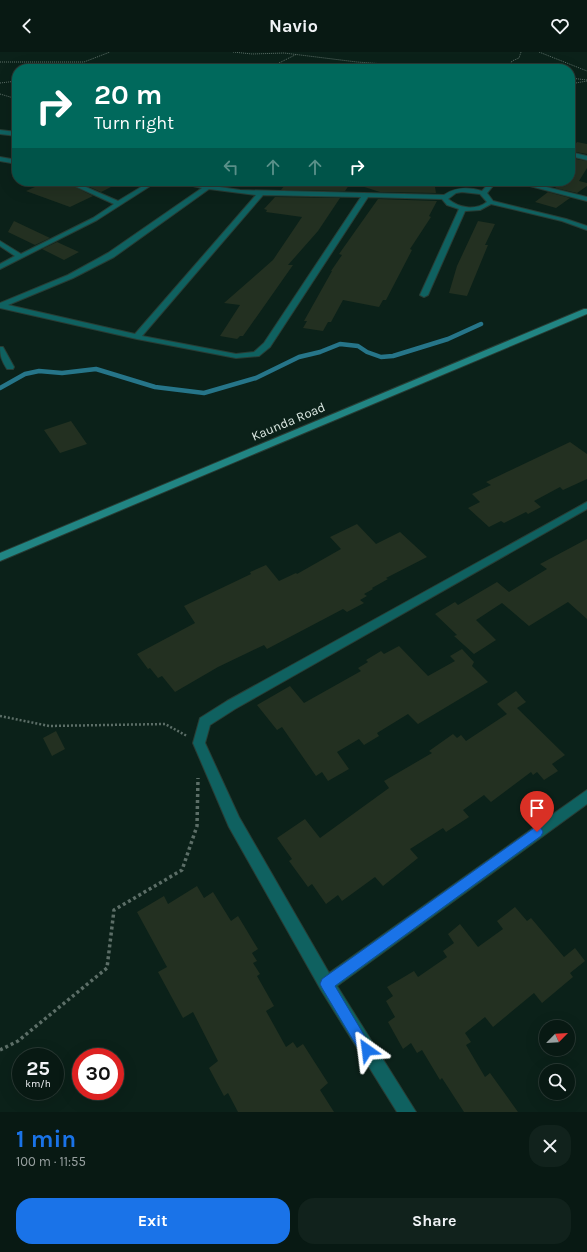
<!DOCTYPE html>
<html lang="en">
<head>
<meta charset="utf-8">
<style>
	:root { --surface:#081913; --page:#11221c; --text:#f1f3f6; --muted:#98a0a0; --line:#293833; --accent:#1a73e8 }
	body { margin:0; font-family:Karla,sans-serif; background:var(--page); color:var(--text); height:100vh; display:flex; flex-direction:column; font-size:15px; white-space:nowrap }
	* { box-sizing:border-box; margin:0 }
	p { font-size:13px; color:var(--muted) }
	.icon { flex:none; width:22px; height:22px; fill:none; stroke:currentColor; stroke-width:2; stroke-linecap:round; stroke-linejoin:round }
	.map { position:relative; height:1060px; overflow:hidden }
	.side { display:flex; flex-direction:column; background:var(--surface); flex:1 }
	.side>* { flex:none }
	.banner { position:absolute; left:12px; top:12px; width:563px; height:122px; border-radius:16px; box-shadow:0 4px 16px #0002,0 0 0 1px var(--line); background:#00695c; color:#fff; overflow:hidden }
	.needle { width:26px; rotate:66deg }
	.tools { position:absolute; left:539px; top:968px; display:grid; gap:8px }
	.tools a { display:grid; place-items:center; width:36px; height:36px; border-radius:50%; background:var(--surface); box-shadow:0 4px 16px #0002,0 0 0 1px var(--line); font-size:20px }
	.speed { position:absolute; left:12px; top:996px; display:flex; gap:8px; font-size:20px; font-weight:700; text-align:center }
	.speed>* { display:grid; place-content:center; width:52px; height:52px; border-radius:50%; background:var(--surface); box-shadow:0 4px 16px #0002,0 0 0 1px var(--line); line-height:1 }
	.speed small { font-size:10px; font-weight:400 }
	.speed .limit { border:6px solid #d22; background:#fff; color:#111 }
	.pin { position:absolute; display:grid; place-items:center; width:34px; height:34px; color:#fff; margin:-41px -17px; border-radius:50% 50% 50% 0; rotate:-45deg; box-shadow:0 0 4px #0007 }
	.pin .icon { rotate:45deg }
	.me { position:absolute; width:44px; margin:-22px; rotate:329deg; stroke-linejoin:round; filter:drop-shadow(0 0 3px #0008) }
	.turn { display:flex; align-items:center; gap:14px; height:84px; padding:0 16px; font-size:18px }
	.turn .icon { width:52px; height:52px; stroke-width:2.5 }
	.turn b { display:block; font-size:28px; line-height:34px }
	.lanes { display:flex; align-items:center; height:38px; padding:0 16px; background:#0003; justify-content:center; gap:20px; direction:ltr }
	.lanes .off { opacity:.35 }
	.round { display:grid; place-items:center; flex:none; width:42px; height:42px; border-radius:16px; background:var(--page) }
	.summary { display:flex; align-items:center; justify-content:space-between; height:68px; padding:0 16px }
	h1 { font-size:24px; font-weight:700; line-height:30px; color:var(--accent) }
	.cta { display:flex; gap:8px; margin-top:auto; padding:8px 16px }
	.cta a { flex:1; height:46px; border-radius:16px; background:var(--accent); color:#fff; font-size:16px; font-weight:700; line-height:46px; text-align:center }
	.cta a+a { background:var(--page); color:var(--text) }
	header { display:flex; justify-content:space-between; align-items:center; height:52px; padding:0 16px; background:var(--surface); font-size:18px; font-weight:700 }
	.map>svg:first-child { display:block }
	.lines { fill:none; stroke-linecap:round; stroke-linejoin:round }
	.stream { stroke:#267589; stroke-width:4.5 }
	.building { fill:#233021 }
	.minor-casing { stroke:#283d35; stroke-width:2 }
	.secondary-casing { stroke:#283d35; stroke-width:2 }
	.path-far2 { stroke:#5c6e67; stroke-width:1; stroke-dasharray:1 1; stroke-linecap:butt }
	.path-far1 { stroke:#5c6e67; stroke-width:2.5; stroke-dasharray:2 2; stroke-linecap:butt }
	.path { stroke:#5c6e67; stroke-width:3.5; stroke-dasharray:3 3; stroke-linecap:butt }
	.minor { fill:#0f6160; fill-rule:evenodd }
	.secondary { fill:#218583; fill-rule:evenodd }
	.route { fill:#1a73e8; stroke:#114b97 }
	.labels { text-anchor:middle; stroke-width:4; stroke-linejoin:round; paint-order:stroke }
	.street-label { font-size:13px; fill:#dce9e3; stroke:#0b2119 }
</style>
</head>
<body>
<header><svg class="icon" aria-label="back" viewBox="0 0 24 24"><path d="M15 5l-7 7 7 7"/></svg>Navio<svg class="icon" aria-label="heart" viewBox="0 0 24 24"><path d="M12 20l-8-8c-3-5 5-10 8-4 3-6 11-1 8 4z"/></svg></header>
<div class="map">
<svg width="587" height="1060" viewBox="0 0 587 1060">
	<rect width="100%" height="100%" fill="#0b2119"/>
	<g class="lines">
		<path class="stream" d="M0 336 25 322 39 319 62 321 96 317 155 335 204 341 256 326 299 305 320 300 340 292 358 294 367 300 381 305 393 304 448 287 481 272"/>
	</g>
	<path class="building" d="M577 90 587 92V102L570 99Z
		M570 106 587 109V116L579 129 587 131V134L577 141 555 136 564 129H570Z
		M48 129H63L93 144 70 155 26 139Z
		M76 129H123L101 140Z
		M288 129H352L345 139 281 138Z
		M356 129H434L436 141 380 140 355 132Z
		M548 140 570 146 556 156 535 150Z
		M275 145 340 146 318 179 288 213H293L243 284H240L237 287 220 284 240 253 224 251 273 208 302 165 266 160 267 158 264 157Z
		M378 147 437 149 429 164 431 165 410 197 412 198 386 248H383L379 255 343 248 331 270H328L323 279 303 276 307 269H304L332 219H331L342 203 339 202Z
		M14 169 50 186 35 193 8 180Z
		M478 169 495 172 485 193H488L467 244 449 241 457 214Z
		M57 190 79 200 64 208 42 197Z
		M71 369 87 392 60 401 44 378Z
		M570 390 587 402V427L563 438 560 435 534 449 541 455 528 462 526 460 504 471 501 469 489 475 468 456 480 450 472 442 491 433 486 430Z
		M357 472 376 492 400 480 427 505 386 526 388 527 372 536 373 537 364 542 367 544 360 548 364 551 347 560 343 557 267 597 264 593 218 615 175 640 162 624 158 626 150 616 148 617 137 602 195 571 184 554 251 522 250 520 266 513 279 529 296 521 297 522 341 497 330 485Z
		M587 487V567L568 550 529 574 502 551 476 568 496 588 474 602 454 584 457 583 435 562 455 550 458 553 497 530 509 540 547 517 540 512Z
		M399 594 428 624 455 609 450 604 462 597 474 610 472 614 488 630 418 672 408 662 377 681 379 684 364 693 359 687 337 700 349 717 328 729 322 720 316 724 282 675 277 678 257 653 290 634 304 651 361 619 358 616 368 610 366 608 381 599 384 602Z
		M516 639 526 650 517 656 565 703 552 712 558 719 544 728 537 720 533 723 531 720 491 750 484 743 463 758 469 765 446 780 443 776 410 797 418 806 383 834 375 825 342 849 338 843 326 852 312 832 308 835 289 809 292 807 277 786 305 767 320 786 389 736 384 729 432 701 429 699 453 682 457 686 461 683 466 689 513 658 507 662 497 652Z
		M56 679 65 697 52 704 43 686Z
		M197 834 204 846 213 840 231 869 238 864 258 897 252 901 257 909 253 911 260 922 257 924 274 954 266 959 286 995 293 990 297 996 303 992 328 1031 320 1038 334 1060H238L228 1041 224 1044 209 1016 218 1009 193 960 183 966 158 920 167 915 137 860 164 844 168 852Z
		M515 855 527 869 531 866 564 905 575 896 585 909 570 921 573 925 542 951 534 941 493 975 485 965 465 981 471 990 466 993 485 1025 490 1021 518 1060H464L442 1026 440 1028 422 998 417 1001 411 991 403 997 388 970 395 965 386 949 393 944 387 935 414 919 418 925 447 905 443 899 454 891 448 882 460 872 478 895 503 877 497 869Z"/>
	<g class="lines">
		<g class="minor-casing">
			<path id="minor" d="M0 78 17 80V84L0 82Z
				M570 100 587 104V108L570 104Z
				M0 105 17 108V112L0 109Z
				M64 129H72L118 149 151 129H158L97 168 0 217V212L15 204 0 194V189L21 202 93 166 114 152Z
				M170 129C180 129 202 134 210 131L213 134 240 138 444 143C456 135 468 135 482 139L491 129H497L487 141 493 149 566 167 587 174V178L562 169 491 152 480 158 465 159 428 243 424 245 420 243 459 157 447 153 442 147 368 145 270 295 259 304 236 306 137 287 0 256V251L68 223 108 201 202 136ZM209 137 256 143 135 282 8 253 73 226 114 205ZM462 140 480 142 487 150C475 159 459 156 448 147L456 141ZM263 143 361 145 264 291 254 300 236 302 142 284Z
				M511 129H522L587 145V149Z
				M0 295H3L14 315 13 317H7C2 309 0 304 0 295Z
				M587 450V457L235 657 210 673 205 691 239 765 329 921 587 738V752L337 934 416 1060H397L321 938 229 775 193 691 200 666 227 649Z"/>
		</g>
		<g class="secondary-casing">
			<path id="secondary" d="M584 257H587V262L0 509V501Z"/>
		</g>
		<path class="path-far2" d="M233 0 252 2 284 1 357 10 453 17
			M539 0 587 19
			M0 10H84L110 0
			M258 17 273 14 297 2
			M508 17 512 9 519 6 521 0
			M570 26 587 28
			M0 31 17 29
			M570 32 587 29
			M0 42 17 47"/>
		<path class="path-far1" d="M0 664 49 674 165 672 187 684"/>
		<path class="path" d="M0 998 18 989 107 916 114 858 182 818 197 774 198 726"/>
		<use href="#minor" class="minor"/>
		<use href="#secondary" class="secondary"/>
	</g>
	<path class="route" d="M537 774 541 776 543 780 541 784 335 934 373 998 371 1003 367 1005 362 1003 322 936 320 932 322 927Z"/>
	<g class="labels">
		<g class="street-label">
			<text transform="translate(288 369) rotate(-23)" y="5">Kaunda Road</text>
		</g>
	</g>
</svg>
<div class="tools">
<a><svg class="needle" viewBox="-14 -14 28 28"><path d="M0-13l5 13h-10z" fill="#e53935"/><path d="M0 13l5-13h-10z" fill="#98a0a0"/></svg></a>
<a><svg class="icon" aria-label="search" viewBox="0 0 24 24"><circle cx="10" cy="10" r="6"/><path d="M15 15l6 6"/></svg></a>
</div>
<div class="speed"><div>25<small>km/h</small></div><div class="limit">30</div></div>
<div class="pin" style="left:537px;top:780px;background:#d93025"><svg class="icon" aria-label="arrive" viewBox="0 0 24 24"><path d="M6 21V4h12l-3 4 3 4H6"/></svg></div>
<svg class="me" style="left:367px;top:998px" viewBox="-20 -20 40 40"><path d="M0-17L14 15 0 8-14 15z" fill="#1a73e8" stroke="#fff" stroke-width="4"/></svg>
<div class="banner">
<div class="turn"><svg class="icon" aria-label="right" viewBox="0 0 24 24"><path d="M7 20v-9h11M14 6l5 5-5 5"/></svg><div><b>20 m</b>Turn right</div></div>
<div class="lanes"><svg class="icon off" aria-label="left" viewBox="0 0 24 24"><path d="M17 20v-9H6M10 6l-5 5 5 5"/></svg><svg class="icon off" aria-label="ahead" viewBox="0 0 24 24"><path d="M12 20V5M6 11l6-6 6 6"/></svg><svg class="icon off" aria-label="ahead" viewBox="0 0 24 24"><path d="M12 20V5M6 11l6-6 6 6"/></svg><svg class="icon" aria-label="right" viewBox="0 0 24 24"><path d="M7 20v-9h11M14 6l5 5-5 5"/></svg></div>
</div>
</div>
<section class="side">
<div class="summary"><div><h1>1 min</h1><p>100 m · 11:55</p></div><a class="round"><svg class="icon" aria-label="close" viewBox="0 0 24 24"><path d="M6 6l12 12M18 6L6 18"/></svg></a></div>
<div class="cta"><a>Exit</a><a>Share</a></div>
</section>
</body>
</html>
